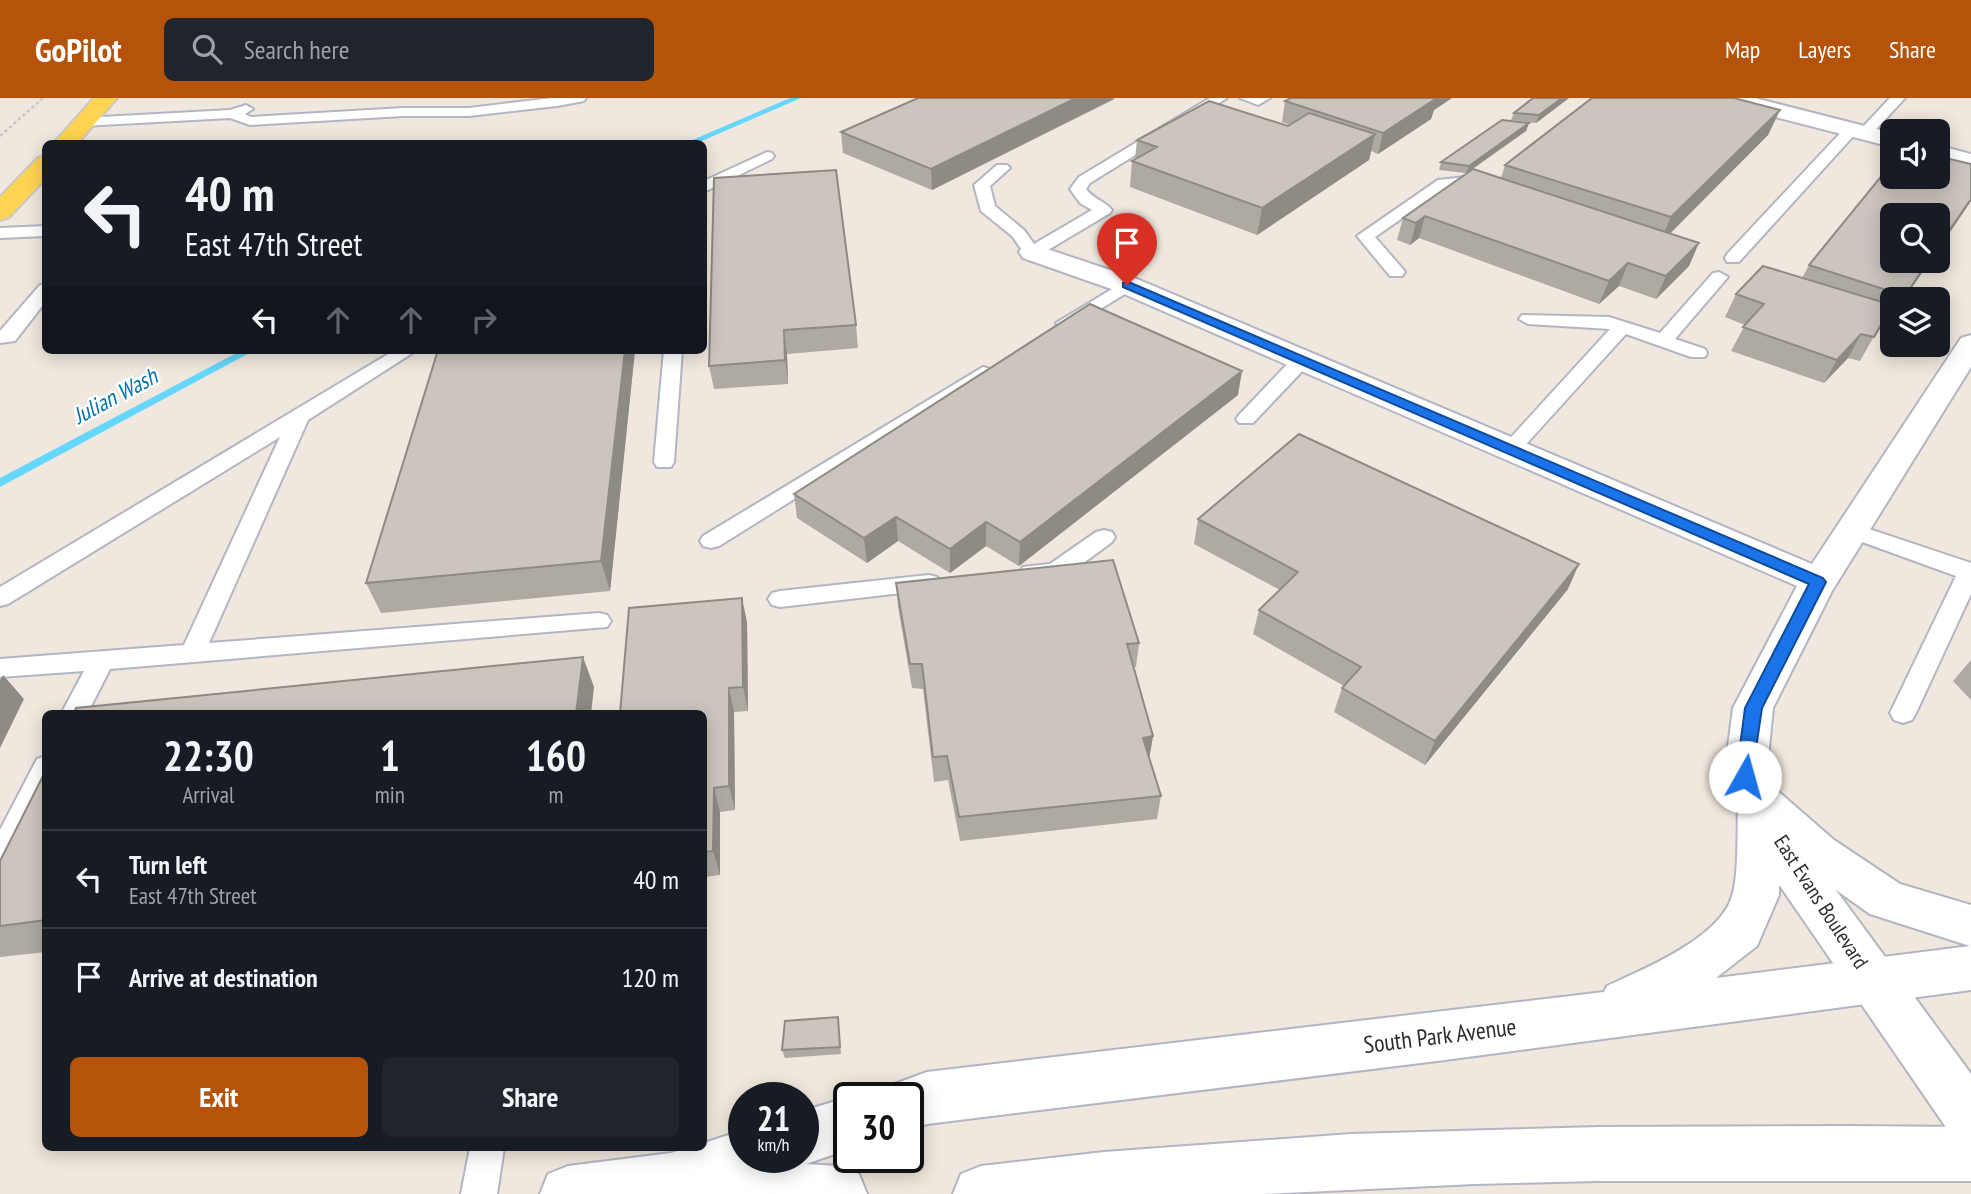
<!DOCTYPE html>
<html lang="en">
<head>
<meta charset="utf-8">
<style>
	:root { --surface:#171b24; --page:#20242c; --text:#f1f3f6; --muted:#9ea1a6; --line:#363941; --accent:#b45309 }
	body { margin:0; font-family:"PT Sans Narrow",sans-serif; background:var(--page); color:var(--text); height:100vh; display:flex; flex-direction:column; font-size:26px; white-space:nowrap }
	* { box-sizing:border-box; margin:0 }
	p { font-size:23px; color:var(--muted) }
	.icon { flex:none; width:38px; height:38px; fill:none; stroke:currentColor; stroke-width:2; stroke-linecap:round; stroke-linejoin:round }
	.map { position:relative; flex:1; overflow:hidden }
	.side { position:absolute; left:42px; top:612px; width:665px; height:441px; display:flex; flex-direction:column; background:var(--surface); border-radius:10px; box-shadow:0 4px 18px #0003 }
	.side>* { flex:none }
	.hud { position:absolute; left:42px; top:42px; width:665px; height:214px; border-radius:10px; box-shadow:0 4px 18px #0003; background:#171b24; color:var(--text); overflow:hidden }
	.fabs { position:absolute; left:1880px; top:21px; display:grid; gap:14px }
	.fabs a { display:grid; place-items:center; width:70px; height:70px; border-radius:10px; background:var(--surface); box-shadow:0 4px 18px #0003; font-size:35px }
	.speed { position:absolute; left:728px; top:984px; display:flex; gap:14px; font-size:35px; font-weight:700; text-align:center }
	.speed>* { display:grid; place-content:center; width:91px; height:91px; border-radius:50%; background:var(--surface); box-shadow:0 4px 18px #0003; line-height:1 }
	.speed small { font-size:18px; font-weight:400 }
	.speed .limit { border:4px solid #111; border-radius:10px; background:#fff; color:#111 }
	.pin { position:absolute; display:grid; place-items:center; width:60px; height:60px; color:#fff; margin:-72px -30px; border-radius:50% 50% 50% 0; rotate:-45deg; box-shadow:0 0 7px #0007 }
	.pin .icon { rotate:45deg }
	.me { position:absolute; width:77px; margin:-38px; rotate:7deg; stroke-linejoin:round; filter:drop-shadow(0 0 5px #0008) }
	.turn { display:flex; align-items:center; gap:24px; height:147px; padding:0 28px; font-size:32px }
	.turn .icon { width:91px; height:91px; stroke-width:2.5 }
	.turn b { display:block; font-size:49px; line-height:60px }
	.lanes { display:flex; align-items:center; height:66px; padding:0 28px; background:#0003; justify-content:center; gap:35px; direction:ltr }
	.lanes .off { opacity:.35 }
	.eta { display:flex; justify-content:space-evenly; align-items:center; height:119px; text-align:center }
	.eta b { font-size:42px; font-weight:700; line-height:49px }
	.cta { display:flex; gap:14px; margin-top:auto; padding:14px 28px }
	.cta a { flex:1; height:80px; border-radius:10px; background:var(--accent); color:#fff; font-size:28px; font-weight:700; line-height:80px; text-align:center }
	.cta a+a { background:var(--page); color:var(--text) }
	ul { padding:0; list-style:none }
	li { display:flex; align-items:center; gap:21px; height:98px; padding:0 28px; border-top:2px solid var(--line) }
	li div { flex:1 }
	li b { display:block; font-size:26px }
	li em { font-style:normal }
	header { display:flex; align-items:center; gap:42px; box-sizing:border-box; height:98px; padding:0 35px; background:var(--accent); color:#fff }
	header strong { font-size:33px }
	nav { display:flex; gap:38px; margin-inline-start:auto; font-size:24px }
	.search { width:490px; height:63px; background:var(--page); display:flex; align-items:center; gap:18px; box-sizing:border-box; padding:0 24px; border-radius:10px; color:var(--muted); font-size:26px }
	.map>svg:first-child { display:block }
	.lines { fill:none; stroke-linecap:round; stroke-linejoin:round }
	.stream { fill:#66d7fc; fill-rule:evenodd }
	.service-casing { stroke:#b2b5c2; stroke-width:4 }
	.minor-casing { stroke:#b2b5c2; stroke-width:4 }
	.secondary-casing { stroke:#b2b5c2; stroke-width:4 }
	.primary-casing { stroke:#c8c8c8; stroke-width:4 }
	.path { stroke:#c8c8c8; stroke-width:2.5; stroke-dasharray:3.5 2.5; stroke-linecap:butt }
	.service { fill:#fff; fill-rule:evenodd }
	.minor { fill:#fff; fill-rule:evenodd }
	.secondary { fill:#fff; fill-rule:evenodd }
	.primary { fill:#ffd453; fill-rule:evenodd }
	.wall { fill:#afa9a3 }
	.shaded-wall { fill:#8e8a84 }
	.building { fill:#cbc5bd; stroke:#8e8a84; stroke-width:2 }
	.route { fill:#1a73e8; stroke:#114b97; stroke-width:2 }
	.labels { text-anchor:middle; stroke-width:5; stroke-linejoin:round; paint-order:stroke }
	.street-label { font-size:21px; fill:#2d2d2d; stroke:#fff }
	.water-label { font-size:23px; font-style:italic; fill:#0075ad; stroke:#fff }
	.near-street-label { font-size:24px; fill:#2d2d2d; stroke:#fff }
</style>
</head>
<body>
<header>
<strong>GoPilot</strong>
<div class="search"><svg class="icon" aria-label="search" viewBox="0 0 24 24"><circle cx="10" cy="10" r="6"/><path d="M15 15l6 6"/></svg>Search here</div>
<nav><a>Map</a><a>Layers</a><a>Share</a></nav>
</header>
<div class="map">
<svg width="1971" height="1096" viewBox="0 0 1971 1096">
	<rect width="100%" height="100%" fill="#f0e8de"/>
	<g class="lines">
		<path class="stream" d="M790 0H801L695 46H683Z
			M242 252H255L0 389V380Z"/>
		<g class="service-casing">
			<path id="service" d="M552 0H586L584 3 557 8 469 18H403L250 27 230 20 83 28 76 24 83 20 230 12 246 7 253 11 245 16 251 19 403 10H469Z
				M1210 0H1227L1090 85 1086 91C1093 101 1105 103 1112 112L1110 115 1038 158H1026L1012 138 981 113 974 87 997 67H1007L1010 70 990 88 995 108 1024 132 1034 146 1092 112 1080 105 1070 91 1079 79Z
				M1240 0H1270L1258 7Z
				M1890 0H1905L1870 38H1860L1858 35 1860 32Z
				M1851 28 1856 29 1858 32 1856 35 1739 164H1727L1725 160 1727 156 1846 29Z
				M767 54 772 55 774 58 772 61 704 94V83Z
				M1475 78 1483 83 1480 86 1447 89 1375 139 1402 170 1405 174 1402 178H1390L1357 138 1438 82Z
				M46 128V138L0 140V130Z
				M1719 174 1728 179 1675 241 1705 251 1707 255 1705 259H1691L1626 236 1518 355H1504L1501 351 1504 347 1610 231 1528 226 1519 221 1522 217 1609 219 1660 235 1713 175Z
				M1127 182 1133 183 1136 187 1133 191 1071 229H1059L1056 225Z
				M46 186V203L15 243 0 245V233L40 187Z
				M395 252H417L308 322 209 545 599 515 607 517 611 523 607 529 110 571 87 616H61L84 573 0 579V561L184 547 280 339 8 506 0 508V489Z
				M664 252H682L674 364 671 369H657L654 364Z
				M1303 255 1310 257 1312 261 1310 265 1253 325H1239L1236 321 1239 317 1296 257Z
				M983 269 990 271 993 275 990 279 719 448 711 450 703 448 700 443 703 438Z
				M1851 425 1971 465V496L1916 615 1912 622 1903 625 1894 622 1890 615 1956 478 1843 437 1840 432 1843 427Z
				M1104 432 1112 434 1115 439 1112 444C1085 463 1058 490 1023 481L1019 475 1023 469 1050 466 1096 434Z
				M929 477 937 479 941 485 937 491 780 509 772 507 768 501 772 495 780 493Z
				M46 658V696L10 769 0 772V732L37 661Z
				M470 1050H504L497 1096H461Z"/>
		</g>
		<g class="minor-casing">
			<path id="minor" d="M1718 0H1755L1892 35V49L1721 5Z
				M1937 47 1971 56V70L1937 61Z
				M1032 146 1137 181 1812 466 1961 240 1971 237V269L1832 493 1773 610 1766 679 1808 754 1971 976V1046L1952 1038 1776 782 1724 679 1733 610 1797 488 1117 193 1023 160 1019 154 1023 148Z"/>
		</g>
		<g class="secondary-casing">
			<path id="secondary" d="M1757 683 1772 688 1834 742 1900 786 1971 807V892L1445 962 927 1026 908 1032V999H885L889 988 927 974 1604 894 1607 888C1644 871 1720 840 1732 798 1739 778 1737 730 1738 706L1735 700 1742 688ZM1780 748 1802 768 1870 816 1970 848 1716 880 1757 848 1779 797Z
				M849 999V1051L806 1066 839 1068 859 1076 867 1096H540L548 1076 568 1068 671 1055 686 1050H704V1045L744 1032V1059H772L770 1063 799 1065 784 1059H803V1013Z
				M1847 1028 1971 1029V1083H1599L1475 1086 1263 1096H953L961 1076 981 1068 1104 1054 1351 1036 1599 1029Z"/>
		</g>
		<g class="primary-casing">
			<path id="primary" d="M94 0H117L77 46H53Z
				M46 58V80L9 119 0 122V99L38 60Z"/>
		</g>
		<path class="path" d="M0 38 43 0"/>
		<use href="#service" class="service"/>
		<use href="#minor" class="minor"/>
		<use href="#secondary" class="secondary"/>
		<use href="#primary" class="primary"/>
	</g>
	<path class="wall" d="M1291 0H1452L1434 12 1431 21 1378 56 1371 53 1369 62 1257 137 1130 89 1132 63 1135 61 1137 42 1288 28 1290 27 1282 24 1285 3Z
		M1569 0 1536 25 1511 22 1514 15Z
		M1115 1 932 92 843 55 841 34Z
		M1780 12 1768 37 1670 136 1689 168 1656 201 1619 188 1599 206 1419 140 1410 147 1397 142 1403 120 1466 75 1439 72 1441 64 1529 25 1526 33 1473 71 1501 80 1505 67Z
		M1971 66V103L1937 153V117L1892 163H1930L1904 201H1892V219L1891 221 1885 219 1860 263 1848 260 1824 285 1731 253 1745 227 1725 219 1736 196 1802 180 1809 167Z
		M714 80 856 227 858 250 787 256 788 286 714 291 709 268Z
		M438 252H635L610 493 381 515 366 485Z
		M1238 297 1019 468 986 448 950 475 898 443 867 465 797 420 794 396Z
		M1198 421 1568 491 1425 667 1334 614 1342 590 1344 588 1253 536 1259 512 1280 492 1194 446Z
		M896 485 1139 545 1136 569H1134L1153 638 1149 660 1161 698 1157 721 960 743 948 682 934 684 923 591 912 590 898 509Z
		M747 524 748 613 734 614 735 712 720 714V777L704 779V616Z
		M1971 562V602L1953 583Z
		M46 672V854L0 859V763Z
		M838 919 841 956 785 960 782 952Z"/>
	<path class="shaded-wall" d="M1076 0H1115L932 92 931 71Z
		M1428 0H1452L1434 12 1431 21 1378 56 1383 35Z
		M1562 0H1569L1536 25 1539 17Z
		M1780 12 1768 37 1659 146 1671 119Z
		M1529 25 1526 33 1466 75 1469 68Z
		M1375 36 1369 62 1257 137 1262 110Z
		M1971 101V103L1937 153V150Z
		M1425 118 1419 140 1410 147 1416 125Z
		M1699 145 1689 168 1656 201 1666 178Z
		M1928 163H1930L1904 201H1902Z
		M1628 165 1619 188 1599 206 1609 183Z
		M784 232 787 256 788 286 785 262Z
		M1861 236 1848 260 1824 285 1837 262Z
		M625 252H635L610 493 601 463Z
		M1242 273 1238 297 1019 468 1020 444Z
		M896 419 898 443 867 465 864 440Z
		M986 424V448L950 475V451Z
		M1579 466 1568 491 1425 667 1435 643Z
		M742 500 747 524 748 613 743 589Z
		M583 559 594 589 591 616H576Z
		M3 577 24 601 0 650V582Z
		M729 590 734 614 735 712 729 688Z
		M1153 638 1149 662 1143 640Z
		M714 690 720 714V777L713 753Z"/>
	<path class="building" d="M918 0H1076L931 71 841 34Z
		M1291 0H1437L1383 35 1285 3Z
		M1533 0H1562L1539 17 1514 15Z
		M1592 0H1734L1780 12 1671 119 1505 67Z
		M1209 3 1288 28 1309 15 1375 36 1262 110 1132 63 1157 49 1137 42Z
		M1502 22 1529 25 1469 68 1441 64Z
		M1937 58 1971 66V101L1937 150V117H1892V163H1928L1905 198 1809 167 1892 65V79H1937Z
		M1473 71 1699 145 1666 178 1628 165 1609 183 1425 118 1416 125 1403 120Z
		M836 72 856 227 784 232 785 262 709 268 714 80Z
		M1763 168 1892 207V208L1874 239 1861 236 1837 262 1743 229 1764 206 1736 196Z
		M1090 206 1242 273 1020 444 986 424 950 451 896 419 864 440 794 396Z
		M438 252H625L601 463 366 485Z
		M1299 336 1579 466 1435 643 1342 590 1361 569 1259 512 1298 474 1198 421Z
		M1113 462 1139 545 1127 546 1153 638 1143 640 1161 698 959 719 947 658 933 659 922 566H910L896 485Z
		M742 500 743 589 729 590V688L714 690 713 753 704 754V616H620L629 510Z
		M583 559 576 616H74L76 610Z
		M46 672V822L0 828V763Z
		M838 919 840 949 782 952 785 923Z"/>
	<path class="route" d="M1123 185H1131L1823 480 1826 484 1762 610 1751 684H1739L1736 679 1745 610 1809 486 1123 189Z"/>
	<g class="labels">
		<g class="street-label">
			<text transform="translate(1821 804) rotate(57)" y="7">East Evans Boulevard</text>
		</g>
		<g class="water-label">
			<text transform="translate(115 298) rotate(-28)" y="8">Julian Wash</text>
		</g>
		<g class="near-street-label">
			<text transform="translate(1440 938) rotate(-7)" y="8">South Park Avenue</text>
		</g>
	</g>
</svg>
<div class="fabs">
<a><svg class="icon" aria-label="sound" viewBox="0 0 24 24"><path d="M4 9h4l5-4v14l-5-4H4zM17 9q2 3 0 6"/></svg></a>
<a><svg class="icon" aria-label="search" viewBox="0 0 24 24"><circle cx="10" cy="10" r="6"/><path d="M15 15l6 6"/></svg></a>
<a><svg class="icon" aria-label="layers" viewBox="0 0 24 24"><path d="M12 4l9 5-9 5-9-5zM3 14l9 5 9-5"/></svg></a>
</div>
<div class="speed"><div>21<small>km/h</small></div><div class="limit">30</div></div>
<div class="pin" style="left:1127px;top:187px;background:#d93025"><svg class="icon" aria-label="arrive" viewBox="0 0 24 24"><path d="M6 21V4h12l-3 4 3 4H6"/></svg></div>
<svg class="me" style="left:1745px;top:679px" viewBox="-20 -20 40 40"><circle r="19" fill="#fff"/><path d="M0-13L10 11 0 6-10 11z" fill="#1a73e8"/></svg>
<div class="hud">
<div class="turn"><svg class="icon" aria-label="left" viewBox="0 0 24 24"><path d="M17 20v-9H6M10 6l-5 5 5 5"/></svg><div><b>40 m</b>East 47th Street</div></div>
<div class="lanes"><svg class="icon" aria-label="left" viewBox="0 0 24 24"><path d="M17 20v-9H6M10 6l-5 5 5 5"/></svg><svg class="icon off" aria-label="ahead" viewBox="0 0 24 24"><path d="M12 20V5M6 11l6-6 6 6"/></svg><svg class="icon off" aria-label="ahead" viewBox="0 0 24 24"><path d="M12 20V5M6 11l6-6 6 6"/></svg><svg class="icon off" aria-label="right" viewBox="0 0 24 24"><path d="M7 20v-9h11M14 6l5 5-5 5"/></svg></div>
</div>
<section class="side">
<div class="eta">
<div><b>22:30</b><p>Arrival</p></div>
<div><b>1</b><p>min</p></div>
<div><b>160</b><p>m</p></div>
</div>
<ul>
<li><svg class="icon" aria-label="left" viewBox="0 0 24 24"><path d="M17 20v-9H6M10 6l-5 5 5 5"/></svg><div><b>Turn left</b><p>East 47th Street</p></div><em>40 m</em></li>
<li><svg class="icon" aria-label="arrive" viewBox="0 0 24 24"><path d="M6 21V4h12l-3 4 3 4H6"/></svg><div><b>Arrive at destination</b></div><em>120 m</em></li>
</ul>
<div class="cta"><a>Exit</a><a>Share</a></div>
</section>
</div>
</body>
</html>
